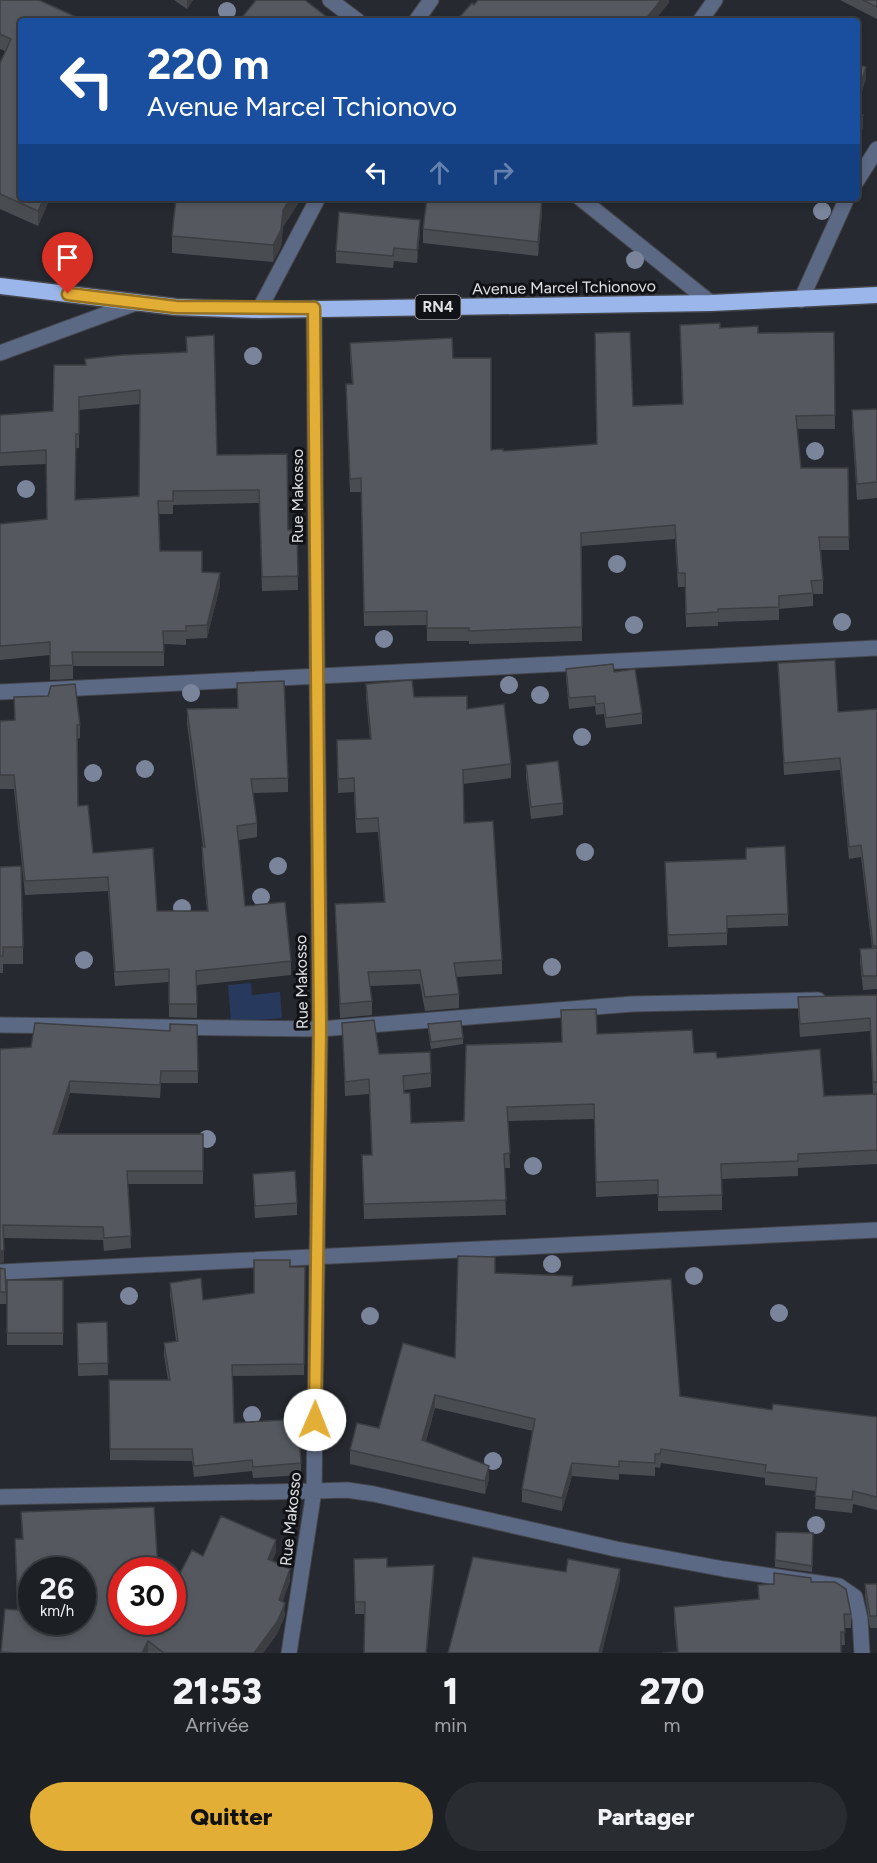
<!DOCTYPE html>
<html lang="fr">
<head>
<meta charset="utf-8">
<style>
	:root { --surface:#1c1f23; --page:#292c30; --text:#f1f3f6; --muted:#a0a2a6; --line:#3a3d41; --accent:#e3ae35 }
	body { margin:0; font-family:Figtree,sans-serif; background:var(--page); color:var(--text); height:100vh; display:flex; flex-direction:column; font-size:22px; white-space:nowrap }
	* { box-sizing:border-box; margin:0 }
	p { font-size:20px; color:var(--muted) }
	.icon { flex:none; width:33px; height:33px; fill:none; stroke:currentColor; stroke-width:2; stroke-linecap:round; stroke-linejoin:round }
	.map { position:relative; height:1653px; overflow:hidden }
	.drawer { display:flex; flex-direction:column; background:var(--surface); flex:1 }
	.drawer>* { flex:none }
	.guide { position:absolute; left:18px; top:18px; width:842px; height:183px; border-radius:6px; box-shadow:0 3px 9px #0003,0 0 0 2px var(--line); background:#1a4fa0; color:#fff; overflow:hidden }
	.speed { position:absolute; left:18px; top:1557px; display:flex; gap:12px; font-size:30px; font-weight:700; text-align:center }
	.speed>* { display:grid; place-content:center; width:78px; height:78px; border-radius:50%; background:var(--surface); box-shadow:0 3px 9px #0003,0 0 0 2px var(--line); line-height:1 }
	.speed small { font-size:15px; font-weight:400 }
	.speed .limit { border:9px solid #d22; background:#fff; color:#111 }
	.pin { position:absolute; display:grid; place-items:center; width:51px; height:51px; color:#fff; margin:-62px -26px; border-radius:50% 50% 50% 0; rotate:-45deg; box-shadow:0 0 6px #0007 }
	.pin .icon { rotate:45deg }
	.me { position:absolute; width:66px; margin:-33px; rotate:1deg; stroke-linejoin:round; filter:drop-shadow(0 0 4px #0008) }
	.turn { display:flex; align-items:center; gap:21px; height:126px; padding:0 30px; font-size:27px }
	.turn .icon { width:78px; height:78px; stroke-width:2.5 }
	.turn b { display:block; font-size:42px; line-height:51px }
	.lanes { display:flex; align-items:center; height:57px; padding:0 30px; background:#0003; justify-content:center; gap:30px; direction:ltr }
	.lanes .off { opacity:.35 }
	.eta { display:flex; justify-content:space-evenly; align-items:center; height:102px; text-align:center }
	.eta b { font-size:36px; font-weight:800; line-height:42px }
	.action { display:flex; gap:12px; margin-top:auto; padding:12px 30px }
	.action a { flex:1; height:69px; border-radius:36px; background:var(--accent); color:#111; font-size:24px; font-weight:800; line-height:69px; text-align:center }
	.action a+a { background:var(--page); color:var(--text) }
	.map>svg:first-child { display:block }
	.green { fill:#27395d }
	.lines { fill:none; stroke-linecap:round; stroke-linejoin:round }
	.minor-casing { stroke:#44464c; stroke-width:17 }
	.trunk-casing { stroke:#44464c; stroke-width:19 }
	.minor { stroke:#5c6984; stroke-width:15 }
	.trunk { stroke:#9ab6eb; stroke-width:16 }
	.tree { fill:#7a859b }
	.wall { fill:#494d52; fill-rule:evenodd }
	.shaded-wall { fill:#3c3e42 }
	.building { fill:#55595f; stroke:#3c3e42; stroke-width:1.5; fill-rule:evenodd }
	.route-casing { stroke:#947122; stroke-width:15 }
	.route { stroke:#e3ae35; stroke-width:10 }
	.labels { text-anchor:middle; stroke-width:6; stroke-linejoin:round; paint-order:stroke }
	.shield { fill:#111215; stroke:#a1a3a7; stroke-width:1.5 }
	.shield-label { font-size:15px; font-weight:bold; fill:#dfe1e5 }
	.street-label { font-size:16px; fill:#dfe1e5; stroke:#111215 }
</style>
</head>
<body>
<div class="map">
<svg width="877" height="1653" viewBox="0 0 877 1653">
	<rect width="100%" height="100%" fill="#26292f"/>
	<path class="green" d="M251 983 252 995 280 992 282 1018 231 1022 228 985Z"/>
	<g class="lines">
		<g class="minor-casing">
			<path id="minor" d="M330 0 358 21
				M416 21 431 0
				M700 21 715 0
				M856 182 877 149
				M580 198 711 303
				M801 300 847 198
				M259 310 318 198
				M0 353 136 303
				M0 692 877 648
				M0 1025 320 1029 632 1004 818 1000
				M0 1272 877 1230
				M0 1497 314 1491 347 1490 374 1494 616 1549 724 1569 839 1586 855 1597 860 1619 862 1653
				M289 1653 314 1491 320 1029 314 308"/>
		</g>
		<g class="trunk-casing">
			<path id="trunk" d="M0 286 176 307 259 310 711 303 877 295"/>
		</g>
		<use href="#minor" class="minor"/>
		<use href="#trunk" class="trunk"/>
	</g>
	<g class="tree">
		<circle cx="227" cy="11" r="9"/>
		<circle cx="822" cy="211" r="9"/>
		<circle cx="635" cy="260" r="9"/>
		<circle cx="253" cy="356" r="9"/>
		<circle cx="815" cy="451" r="9"/>
		<circle cx="26" cy="489" r="9"/>
		<circle cx="617" cy="564" r="9"/>
		<circle cx="842" cy="622" r="9"/>
		<circle cx="634" cy="625" r="9"/>
		<circle cx="384" cy="639" r="9"/>
		<circle cx="509" cy="685" r="9"/>
		<circle cx="191" cy="693" r="9"/>
		<circle cx="540" cy="695" r="9"/>
		<circle cx="582" cy="737" r="9"/>
		<circle cx="145" cy="769" r="9"/>
		<circle cx="93" cy="773" r="9"/>
		<circle cx="585" cy="852" r="9"/>
		<circle cx="278" cy="866" r="9"/>
		<circle cx="261" cy="897" r="9"/>
		<circle cx="182" cy="908" r="9"/>
		<circle cx="84" cy="960" r="9"/>
		<circle cx="552" cy="967" r="9"/>
		<circle cx="207" cy="1139" r="9"/>
		<circle cx="533" cy="1166" r="9"/>
		<circle cx="552" cy="1264" r="9"/>
		<circle cx="694" cy="1276" r="9"/>
		<circle cx="129" cy="1296" r="9"/>
		<circle cx="779" cy="1313" r="9"/>
		<circle cx="370" cy="1316" r="9"/>
		<circle cx="252" cy="1415" r="9"/>
		<circle cx="493" cy="1461" r="9"/>
		<circle cx="816" cy="1525" r="9"/>
	</g>
	<path class="wall" d="M0 0 21 21 50 198 38 226 0 209V63L5 51 0 49Z
		M174 0H193L187 9Z
		M840 0H877V19Z
		M299 198V202L283 227 281 247 273 262 172 253V236Z
		M542 213 538 256 423 243V229Z
		M420 232 417 263 394 261 393 268 336 263V251Z
		M680 325 720 328 758 333 834 332 835 429H797L801 468H848L849 550H821L823 580V594H813V606L779 609V620L718 622V626L686 627 685 587H678L675 539 581 546 582 641 469 644V641H427V625L364 626 361 492H350L346 397V384H352L350 356V343L453 358 491 450 503 451 597 444 633 406 682 404Z
		M186 337 217 455 287 454 288 530H297L298 590 262 591 259 503 173 505V514H159L160 551 202 572 220 586 207 638 186 639V645L164 644V666H73V679L50 680V655L0 660V524L47 519 46 464 0 466V415L53 411 85 365V359L186 352ZM140 404 139 496 75 499 76 448H79V410Z
		M877 409V498L857 500 852 426V410Z
		M778 663 838 712 877 709V989L863 990 860 962V949L872 948 861 857 849 859 840 770 784 775Z
		M566 669 614 672 642 713V724L606 728 604 714 596 715 595 706 569 709 566 679Z
		M237 683 288 778V792L253 793 257 823V837L239 840 245 906 291 961V975L197 985V1018L169 1017V982L115 986 108 891 25 895 14 789H0V721L80 725V738L77 739 78 806 93 853 157 911H207L202 861V847H203L187 723V709L237 708Z
		M366 684 414 697 467 709 511 764V778L463 784 464 823 502 960V974L456 977 459 994V1008L425 1011 420 984 370 986 372 1001V1015L340 1018 335 904 384 902 378 832 356 833 354 792 338 793 337 740 370 739 366 698Z
		M526 765 563 803V815L531 819 526 777Z
		M0 867 23 947V964H3V973H0Z
		M665 874 788 914V926L727 928V945L668 947Z
		M877 995V1164L798 1168V1176L722 1179V1210L658 1211V1194L596 1197 594 1119 508 1121 510 1168H504L506 1215 364 1219 362 1155H372L369 1094 345 1096 342 1023 379 1054 431 1073V1087L404 1090 411 1123 464 1121 562 1042 561 1010 597 1034 717 1058 824 1096 873 1094 870 1031 800 1037 798 1010V997Z
		M428 1024 463 1038V1044L431 1049 428 1030Z
		M197 1025 198 1083H161L160 1098 70 1093 57 1134H203V1184H128L131 1248 104 1251 103 1240 4 1238V1262L0 1263V1049L31 1047 170 1031Z
		M253 1174 297 1203V1215L255 1218 253 1186Z
		M290 1267H305L304 1375 233 1376 234 1423 301 1463V1475L253 1478 252 1471 194 1477 192 1461 110 1460 109 1380H168L164 1355V1343L176 1341 170 1295V1283L203 1300 254 1293Z
		M0 1268 6 1292V1304H0Z
		M495 1273 573 1286 680 1396 772 1410 877 1417V1510L853 1504 852 1513 815 1509 816 1491 765 1485V1478L661 1463 660 1468 655 1467V1476L619 1474V1480L572 1476 562 1511 522 1502V1489L533 1431 435 1408 426 1441 489 1479 485 1494 350 1464V1450L379 1428 455 1358Z
		M7 1280H63V1345H7Z
		M107 1322 108 1375 78 1376 77 1323Z
		M21 1512 122 1622H172L203 1556 276 1552 272 1561 290 1581 282 1602 285 1615 284 1618 277 1634 263 1653H1L5 1609 17 1610 15 1539H22Z
		M813 1533 812 1572 775 1567V1560Z
		M354 1559 387 1567 434 1578 365 1614H355Z
		M811 1582 851 1614V1628H844L845 1645 677 1652 674 1621V1607L758 1599V1585Z
		M865 1584H877V1628H870L865 1596Z"/>
	<path class="shaded-wall" d="M187 0H193L187 9Z
		M661 0H669V3L654 21H644Z
		M866 67V79L856 111V99Z
		M863 115V128L856 143V131Z
		M44 198H50L38 226V211Z
		M291 198H299V202L283 227 281 247 273 262V245L283 210Z
		M542 199V213L538 256V242Z
		M420 220V232L417 263V250Z
		M220 573V586L207 638V625Z
		M70 1081V1093L53 1146V1134Z
		M4 1250V1262L0 1263V1251Z
		M435 1395V1408L422 1453V1440Z
		M572 1463V1476L562 1511V1498Z
		M489 1466V1479L485 1494V1481Z
		M276 1540V1552L268 1572V1559Z
		M434 1565V1578L427 1653H426Z
		M290 1569V1581L279 1612V1600Z
		M620 1569V1581L602 1653H599Z
		M285 1603 284 1618 277 1634 263 1653H254Z
		M148 1641V1653H142Z"/>
	<path class="building" d="M0 0H39L85 21H21V198H44L38 211 0 194V63L11 39 0 34Z
		M256 0H305L332 21H239Z
		M478 0H661L644 21H456L472 3 474 5Z
		M863 0H877V7Z
		M856 64 866 67 856 99Z
		M856 113 863 115 856 131Z
		M176 198H291L283 210 281 230 273 245 172 236Z
		M427 198H529L542 199 538 242 423 229Z
		M339 212 420 220 417 250 394 248 393 256 336 251Z
		M720 323V328L758 326V333L834 332 835 415 796 416 801 468H848L849 537H819L823 580 811 581 813 593 779 596V607L718 609V612L686 614 685 573H678L675 525 581 533 582 627 469 631V628H427V611L364 612 361 478 350 479 346 384H353L350 343 452 338 453 358H491V450L503 449V451L597 444 595 333 630 332 633 406 683 404 680 325Z
		M214 335 217 455 287 454 288 530H297L298 576 262 577 259 490 173 491V501H158L160 551H202V572L220 573 207 625 186 626V631H163L164 652H72L73 665 50 666V642L0 646V524L47 519 46 450 0 453V415L53 411 54 365H86L85 359 122 355 187 352 186 337ZM140 390 139 496 75 500 76 434H79V397Z
		M877 409V482L857 484 852 410Z
		M835 660 838 712 877 709V946H873L861 845 849 847 840 758 784 763 778 663Z
		M613 664 614 672 635 669 642 713 606 718 604 703 596 704 595 696 569 698 566 669Z
		M412 680 414 697 467 696V709L504 704 511 764 463 770 464 823 493 821 502 960 454 963 459 994 425 997 420 970 368 972 372 1001 340 1004 335 904 385 902 378 818 356 819 354 778 338 779 337 740 371 739 366 684Z
		M284 681 288 778 251 779 257 823 237 826 245 906 285 902 291 961 196 971 197 1004H169V969L115 972 108 877 25 881 14 775H0V721L15 720 14 697 48 696 51 686 75 684 80 725H77L78 806 88 805 93 853 153 848 157 911H208L202 847H205L187 709 238 708 237 683Z
		M558 761 563 803 531 807 526 765Z
		M785 846 788 914 727 916V933L668 935 665 862 746 859V848Z
		M21 866 23 947H3V956H0V867Z
		M877 948V976H863L860 949Z
		M877 995V1082H873L870 1018 800 1024 798 997Z
		M596 1009 597 1034 692 1030 694 1053 716 1052 717 1058 820 1049 824 1096 877 1094V1150L798 1154V1161L721 1164 722 1195 658 1197V1180L596 1182 594 1104 507 1107 510 1153 504 1154 506 1200 364 1204 362 1155H372L369 1079 345 1082 342 1023 374 1020 379 1054 430 1052 431 1073 403 1076 404 1093H410L411 1123 464 1121 466 1045 562 1042 561 1010Z
		M461 1021 463 1038 431 1042 428 1024Z
		M35 1023 170 1031V1024L197 1025 198 1071H161L160 1085 70 1081 53 1134H203V1171H127L131 1236 104 1238 103 1227 3 1225 4 1250 0 1251V1049L31 1047Z
		M295 1171 297 1203 255 1206 253 1174Z
		M458 1256 495 1257V1273L573 1276 572 1286 671 1279 680 1396 772 1410 773 1404 877 1417V1497L853 1491 852 1500 815 1496 817 1478 765 1472 766 1465 661 1449 660 1454H655V1463L619 1461V1467L572 1463 562 1498 522 1489 535 1419 435 1395 422 1440 489 1466 485 1481 350 1450 357 1423 379 1428 403 1343 455 1358Z
		M254 1260H290V1267H305L304 1364 232 1365 234 1423 298 1419 301 1463 253 1467 252 1460 194 1466 192 1449H110L109 1380H170L164 1343 178 1341 170 1283 201 1278 203 1300 254 1293Z
		M0 1268 5 1269 6 1292H0Z
		M7 1280H63V1333H7Z
		M107 1322 108 1363 78 1364 77 1323Z
		M154 1507 158 1570H122V1622H172V1589L192 1550 203 1556 221 1516 276 1540 268 1559 290 1569 279 1600 285 1603 284 1606 277 1622 254 1653H164L148 1641 142 1653H16L1 1652 5 1609 18 1610 15 1539H23L21 1512ZM32 1570H82V1622H32Z
		M776 1532 813 1533 812 1566 775 1560Z
		M473 1557 566 1572 568 1559 620 1569 599 1653H448Z
		M387 1558V1567L434 1565 426 1653H364L365 1602H355L354 1559Z
		M774 1573 811 1578V1582H835L846 1589 851 1614H844L845 1632H841V1653H663L678 1652 674 1607 759 1599 758 1585 774 1584Z
		M865 1584H877V1616H870Z"/>
	<g class="lines">
		<g class="route-casing">
			<path id="route" d="M68 294 176 307 314 308 320 1029 315 1420"/>
		</g>
		<use href="#route" class="route"/>
	</g>
	<g class="labels">
		<rect class="shield" x="415.5" y="295" width="45" height="24" rx="4.5"/>
		<g class="shield-label">
			<text x="438" y="312">RN4</text>
		</g>
		<g class="street-label">
			<text transform="translate(564 287) rotate(-1)" y="6">Avenue Marcel Tchionovo</text>
			<text transform="translate(297 496) rotate(-90)" y="6">Rue Makosso</text>
			<text transform="translate(301 982) rotate(-91)" y="6">Rue Makosso</text>
			<text transform="translate(290 1519) rotate(-84)" y="6">Rue Makosso</text>
		</g>
	</g>
</svg>
<div class="speed"><div>26<small>km/h</small></div><div class="limit">30</div></div>
<div class="pin" style="left:68px;top:294px;background:#d93025"><svg class="icon" aria-label="arrive" viewBox="0 0 24 24"><path d="M6 21V4h12l-3 4 3 4H6"/></svg></div>
<svg class="me" style="left:315px;top:1420px" viewBox="-20 -20 40 40"><circle r="19" fill="#fff"/><path d="M0-13L10 11 0 6-10 11z" fill="#e3ae35"/></svg>
<div class="guide">
<div class="turn"><svg class="icon" aria-label="left" viewBox="0 0 24 24"><path d="M17 20v-9H6M10 6l-5 5 5 5"/></svg><div><b>220 m</b>Avenue Marcel Tchionovo</div></div>
<div class="lanes"><svg class="icon" aria-label="left" viewBox="0 0 24 24"><path d="M17 20v-9H6M10 6l-5 5 5 5"/></svg><svg class="icon off" aria-label="ahead" viewBox="0 0 24 24"><path d="M12 20V5M6 11l6-6 6 6"/></svg><svg class="icon off" aria-label="right" viewBox="0 0 24 24"><path d="M7 20v-9h11M14 6l5 5-5 5"/></svg></div>
</div>
</div>
<section class="drawer">
<div class="eta">
<div><b>21:53</b><p>Arrivée</p></div>
<div><b>1</b><p>min</p></div>
<div><b>270</b><p>m</p></div>
</div>
<div class="action"><a>Quitter</a><a>Partager</a></div>
</section>
</body>
</html>
